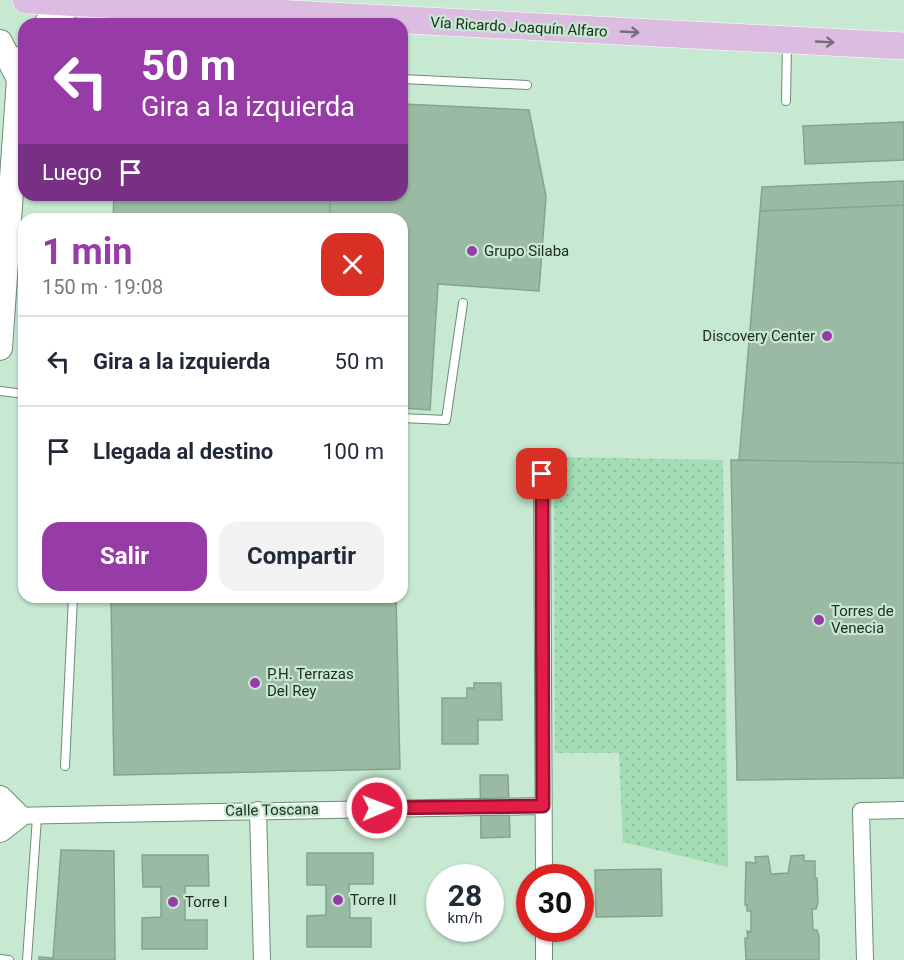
<!DOCTYPE html>
<html lang="es">
<head>
<meta charset="utf-8">
<style>
	:root { --surface:#fff; --page:#f2f2f3; --text:#1f2937; --muted:#747a83; --line:#e0e1e3; --accent:#973ca7 }
	body { margin:0; font-family:Roboto,sans-serif; background:var(--page); color:var(--text); height:100vh; display:flex; flex-direction:column; font-size:22px; white-space:nowrap }
	* { box-sizing:border-box; margin:0 }
	p { font-size:20px; color:var(--muted) }
	.icon { flex:none; width:33px; height:33px; fill:none; stroke:currentColor; stroke-width:2; stroke-linecap:round; stroke-linejoin:round }
	.map { position:relative; flex:1; overflow:hidden }
	.drawer { position:absolute; left:18px; top:213px; width:390px; height:390px; display:flex; flex-direction:column; background:var(--surface); border-radius:18px; box-shadow:0 2px 4px #0004 }
	.drawer>* { flex:none }
	.hud { position:absolute; left:18px; top:18px; width:390px; height:183px; border-radius:18px; box-shadow:0 2px 4px #0004; background:#973ca7; color:#fff; overflow:hidden }
	.speed { position:absolute; left:426px; top:864px; display:flex; gap:12px; font-size:30px; font-weight:700; text-align:center }
	.speed>* { display:grid; place-content:center; width:78px; height:78px; border-radius:50%; background:var(--surface); box-shadow:0 2px 4px #0004; line-height:1 }
	.speed small { font-size:15px; font-weight:400 }
	.speed .limit { border:9px solid #d22; background:#fff; color:#111 }
	.pin { position:absolute; display:grid; place-items:center; width:51px; height:51px; color:#fff; margin:-26px; border-radius:12px; box-shadow:0 3px 9px #0006 }
	.me { position:absolute; width:66px; margin:-33px; rotate:89deg; stroke-linejoin:round; filter:drop-shadow(0 0 4px #0008) }
	.turn { display:flex; align-items:center; gap:21px; height:126px; padding:0 24px; font-size:27px }
	.turn .icon { width:78px; height:78px; stroke-width:2.5 }
	.turn b { display:block; font-size:42px; line-height:51px }
	.then { display:flex; align-items:center; height:57px; padding:0 24px; background:#0003; gap:12px; font-size:22px }
	.round { display:grid; place-items:center; flex:none; width:63px; height:63px; border-radius:18px; background:var(--page) }
	.head { display:flex; align-items:center; justify-content:space-between; height:102px; padding:0 24px }
	h1 { font-size:36px; font-weight:700; line-height:45px; color:var(--accent) }
	.cta { display:flex; gap:12px; margin-top:auto; padding:12px 24px }
	.cta a { flex:1; height:69px; border-radius:18px; background:var(--accent); color:#fff; font-size:24px; font-weight:700; line-height:69px; text-align:center }
	.cta a+a { background:var(--page); color:var(--text) }
	ul { padding:0; list-style:none }
	li { display:flex; align-items:center; gap:18px; height:90px; padding:0 24px; border-top:2px solid var(--line) }
	li div { flex:1 }
	li b { display:block; font-size:22px }
	li em { font-style:normal }
	.map>svg:first-child { display:block }
	.grass { fill:url(#grass-dots) }
	.building { fill:#9bbaa4; stroke:#85a48e; stroke-width:1.5 }
	.lines { fill:none; stroke-linecap:round; stroke-linejoin:round }
	.lane-casing { stroke:#6e8c77; stroke-width:10 }
	.street-casing { stroke:#6e8c77; stroke-width:18 }
	.secondary-casing { stroke:#6e8c77; stroke-width:26 }
	.primary-casing { stroke:#fff; stroke-width:28 }
	.lane { stroke:#fff; stroke-width:8 }
	.street { stroke:#fff; stroke-width:16 }
	.secondary { stroke:#fff; stroke-width:24 }
	.primary { stroke:#ddbce2; stroke-width:27 }
	.oneway { stroke:#766e7a }
	.route-casing { stroke:#92132f; stroke-width:15 }
	.route { stroke:#e11d48; stroke-width:10 }
	.poi-dot { fill:#973ca7; stroke:#c7e8d1; stroke-width:2 }
	.labels { text-anchor:middle; stroke-width:4.5; stroke-linejoin:round; paint-order:stroke }
	.street-label { font-size:15px; fill:#212e25; stroke:#c7e8d1 }
	.poi-label { font-size:15px; fill:#212e25; stroke:#c7e8d1; text-anchor:start }
</style>
</head>
<body>
<div class="map">
<svg width="904" height="960" viewBox="0 0 904 960">
	<defs>
		<pattern id="grass-dots" width="8" height="8" patternUnits="userSpaceOnUse" patternTransform="scale(1.5)"><rect width="8" height="8" fill="#a4dcb6"/><path d="M2 2h.1M6 6h.1" fill="none" stroke="#8dbd9c" stroke-width="1.8" stroke-linecap="round"/></pattern>
	</defs>
	<rect width="100%" height="100%" fill="#c7e8d1"/>
	<path class="grass" d="M554 457 723 460 728 867 623 842 619 753H555Z"/>
	<path class="building" d="M402 104 529 110 546 196 539 291 438 284 430 410 402 408V219H329L331 195H402Z
		M904 122V160L805 164 803 126Z
		M904 181V205L760 211 762 187Z
		M114 195H331L329 219H113Z
		M904 205V463L739 460 760 211Z
		M731 460 904 463V778L737 780Z
		M111 597H396L400 769 114 775Z
		M474 683H501L502 720H478V744H442V698H467V688H474Z
		M480 775H508L510 837 481 838Z
		M61 850 114 851 115 960H39V957L53 958Z
		M307 853H373V884H349L350 918H371V947H307V916L326 915V885H307Z
		M142 855H208L209 886H185V920H207V949H142V918L161 917V887H143Z
		M804 855V861H815V878H817L818 903 816 909H812L813 930H817L819 936V960H746L745 938H748L747 931 751 932V911H747V905H745L746 862 756 863 755 857 768 856 771 874 788 873 791 856Z
		M661 869 662 916 596 917 595 870Z"/>
	<g class="lines">
		<g class="lane-casing">
			<path id="lane" d="M402 79 527 85
				M786 101 787 43
				M0 391 24 394
				M402 418 446 420 463 303
				M65 766 73 597
				M0 959 9 960
				M27 960 37 817"/>
		</g>
		<g class="street-casing">
			<path id="street" d="M542 474 544 878
				M258 810 262 960
				M7 816 543 806
				M544 928V960
				M865 960 861 811 904 810"/>
		</g>
		<g class="secondary-casing">
			<path id="secondary" d="M46 24 53 16 75 3
				M0 42 19 79
				M0 348 19 79 24 57
				M0 798 18 816 0 830"/>
		</g>
		<g class="primary-casing">
			<path id="primary" d="M26 0 904 46"/>
		</g>
		<use href="#lane" class="lane"/>
		<use href="#street" class="street"/>
		<use href="#secondary" class="secondary"/>
		<use href="#primary" class="primary"/>
	</g>
	<defs><path id="oneway-shaft" d="M-6 0H5M1.5-3L5.5 0L1.5 3" fill="none" stroke-width="1.6" stroke-linecap="round" stroke-linejoin="round" transform="scale(1.5)"/></defs>
	<g class="oneway">
		<use href="#oneway-shaft" transform="translate(630 32) rotate(3)"/>
		<use href="#oneway-shaft" transform="translate(825 42) rotate(3)"/>
	</g>
	<g class="lines">
		<g class="route-casing">
			<path id="route" d="M377 808 543 806 542 474"/>
		</g>
		<use href="#route" class="route"/>
	</g>
	<g class="poi-dot">
		<circle cx="472" cy="251" r="6"/>
		<circle cx="827" cy="336" r="6"/>
		<circle cx="819" cy="620" r="6"/>
		<circle cx="255" cy="683" r="6"/>
		<circle cx="338" cy="900" r="6"/>
		<circle cx="173" cy="902" r="6"/>
	</g>
	<g class="labels">
		<g class="street-label">
			<text transform="translate(519 27) rotate(3)" y="5">Vía Ricardo Joaquín Alfaro</text>
			<text transform="translate(272 810) rotate(-1)" y="5">Calle Toscana</text>
		</g>
		<g class="poi-label">
			<text x="484" y="256">Grupo Silaba</text>
			<text x="815" y="341" text-anchor="end">Discovery Center</text>
			<text x="831" y="616">Torres de<tspan x="831" dy="17">Venecia</tspan></text>
			<text x="267" y="679">P.H. Terrazas<tspan x="267" dy="17">Del Rey</tspan></text>
			<text x="350" y="905">Torre II</text>
			<text x="185" y="907">Torre I</text>
		</g>
	</g>
</svg>
<div class="speed"><div>28<small>km/h</small></div><div class="limit">30</div></div>
<div class="pin" style="left:542px;top:474px;background:#d93025"><svg class="icon" aria-label="arrive" viewBox="0 0 24 24"><path d="M6 21V4h12l-3 4 3 4H6"/></svg></div>
<svg class="me" style="left:377px;top:808px" viewBox="-20 -20 40 40"><circle r="17" fill="#e11d48" stroke="#fff" stroke-width="3"/><path d="M0-11L8 9 0 5-8 9z" fill="#fff"/></svg>
<div class="hud">
<div class="turn"><svg class="icon" aria-label="left" viewBox="0 0 24 24"><path d="M17 20v-9H6M10 6l-5 5 5 5"/></svg><div><b>50 m</b>Gira a la izquierda</div></div>
<div class="then">Luego<svg class="icon" aria-label="arrive" viewBox="0 0 24 24"><path d="M6 21V4h12l-3 4 3 4H6"/></svg></div>
</div>
<section class="drawer">
<div class="head"><div><h1>1 min</h1><p>150 m · 19:08</p></div><a class="round" style="background:#d93025;color:#fff"><svg class="icon" aria-label="close" viewBox="0 0 24 24"><path d="M6 6l12 12M18 6L6 18"/></svg></a></div>
<ul>
<li><svg class="icon" aria-label="left" viewBox="0 0 24 24"><path d="M17 20v-9H6M10 6l-5 5 5 5"/></svg><div><b>Gira a la izquierda</b></div><em>50 m</em></li>
<li><svg class="icon" aria-label="arrive" viewBox="0 0 24 24"><path d="M6 21V4h12l-3 4 3 4H6"/></svg><div><b>Llegada al destino</b></div><em>100 m</em></li>
</ul>
<div class="cta"><a>Salir</a><a>Compartir</a></div>
</section>
</div>
</body>
</html>
